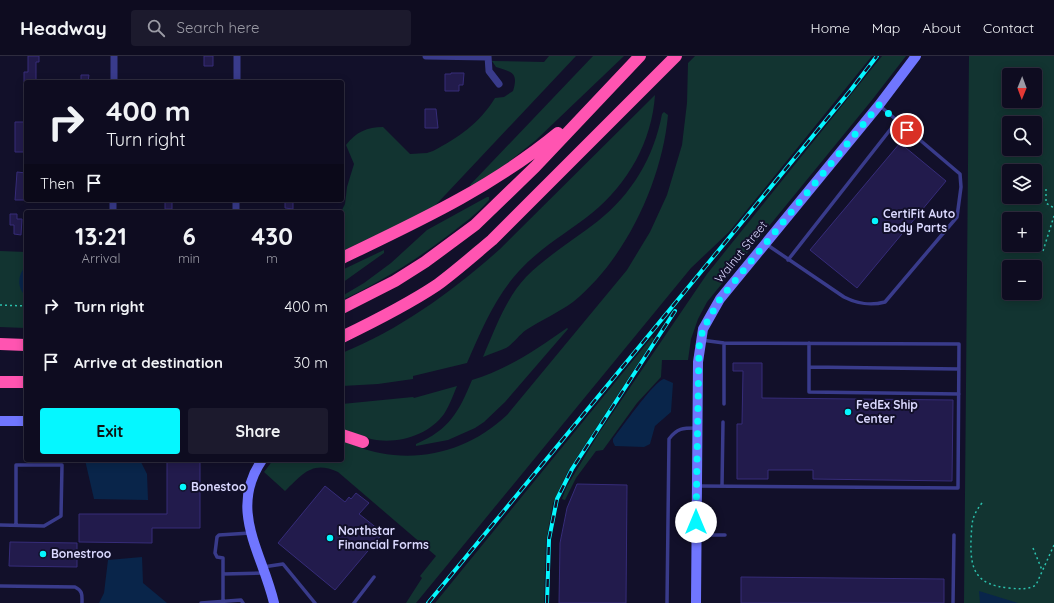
<!DOCTYPE html>
<html lang="en">
<head>
<meta charset="utf-8">
<style>
	:root { --surface:#0e0c20; --page:#1c1a2d; --text:#f1f3f6; --muted:#9b9ba5; --line:#2e2c3e; --accent:#05f7ff }
	body { margin:0; font-family:Quicksand,sans-serif; background:var(--page); color:var(--text); height:100vh; display:flex; flex-direction:column; font-size:15px; white-space:nowrap }
	* { box-sizing:border-box; margin:0 }
	p { font-size:13px; color:var(--muted) }
	.icon { flex:none; width:22px; height:22px; fill:none; stroke:currentColor; stroke-width:2; stroke-linecap:round; stroke-linejoin:round }
	.map { position:relative; flex:1; overflow:hidden }
	.details { position:absolute; left:24px; top:154px; width:320px; height:252px; display:flex; flex-direction:column; background:var(--surface); border-radius:4px; box-shadow:0 2px 10px #0003,0 0 0 1px var(--line) }
	.details>* { flex:none }
	.hud { position:absolute; left:24px; top:24px; width:320px; height:122px; border-radius:4px; box-shadow:0 2px 10px #0003,0 0 0 1px var(--line); background:#0e0c20; color:var(--text); overflow:hidden }
	.needle { width:26px; rotate:181deg }
	.controls { position:absolute; left:1002px; top:12px; display:grid; gap:8px }
	.controls a { display:grid; place-items:center; width:40px; height:40px; border-radius:4px; background:var(--surface); box-shadow:0 2px 10px #0003,0 0 0 1px var(--line); font-size:20px }
	.pin { position:absolute; display:grid; place-items:center; width:34px; height:34px; color:#fff; margin:-17px; border:2px solid #fff; border-radius:50%; box-shadow:0 1px 4px #0007 }
	.me { position:absolute; width:44px; margin:-22px; rotate:0deg; stroke-linejoin:round; filter:drop-shadow(0 0 3px #0008) }
	.turn { display:flex; align-items:center; gap:14px; height:84px; padding:0 16px; font-size:18px }
	.turn .icon { width:52px; height:52px; stroke-width:2.5 }
	.turn b { display:block; font-size:28px; line-height:34px }
	.then { display:flex; align-items:center; height:38px; padding:0 16px; background:#0003; gap:8px; font-size:15px }
	.eta { display:flex; justify-content:space-evenly; align-items:center; height:68px; text-align:center }
	.eta b { font-size:24px; font-weight:700; line-height:28px }
	.primary-button { display:flex; gap:8px; margin-top:auto; padding:8px 16px }
	.primary-button a { flex:1; height:46px; border-radius:4px; background:var(--accent); color:#111; font-size:16px; font-weight:700; line-height:46px; text-align:center }
	.primary-button a+a { background:var(--page); color:var(--text) }
	ul { padding:0; list-style:none }
	li { display:flex; align-items:center; gap:12px; height:56px; padding:0 16px }
	li div { flex:1 }
	li b { display:block; font-size:15px }
	li em { font-style:normal }
	header { display:flex; align-items:center; gap:24px; box-sizing:border-box; height:56px; padding:0 20px; background:var(--surface); border-bottom:1px solid var(--line) }
	header strong { font-size:19px }
	nav { display:flex; gap:22px; margin-inline-start:auto; font-size:14px }
	.search { width:280px; height:36px; background:var(--page); display:flex; align-items:center; gap:10px; box-sizing:border-box; padding:0 14px; border-radius:4px; color:var(--muted); font-size:15px }
	.map>svg:first-child { display:block }
	.green { fill:#123431; fill-rule:evenodd }
	.water { fill:#09254a }
	.building { fill:#221b4c; stroke:#362c79 }
	.lines { fill:none; stroke-linecap:round; stroke-linejoin:round }
	.path { stroke:#2cc0ad; stroke-width:1.5; stroke-dasharray:2 3; stroke-linecap:butt }
	.lane { stroke:#393b8b; stroke-width:3.5 }
	.street { stroke:#393b8b; stroke-width:7 }
	.secondary { stroke:#7076ff; stroke-width:10 }
	.highway { stroke:#ff54b1; stroke-width:12 }
	.rail-casing { stroke:#05f7ff; stroke-width:4 }
	.rail { stroke:#12102a; stroke-width:2.5; stroke-dasharray:8; stroke-linecap:butt }
	.route { stroke:#05f7ff; stroke-width:7; stroke-dasharray:0 12.6 }
	.poi-dot { fill:#05f7ff; stroke:#12102a; stroke-width:1.5 }
	.labels { text-anchor:middle; stroke-width:4; stroke-linejoin:round; paint-order:stroke }
	.poi-label { font-size:12px; font-weight:bold; fill:#dbd9ff; stroke:#12102a; text-anchor:start }
	.street-label { font-size:12px; fill:#dbd9ff; stroke:#12102a }
</style>
</head>
<body>
<header>
<strong>Headway</strong>
<div class="search"><svg class="icon" aria-label="search" viewBox="0 0 24 24"><circle cx="10" cy="10" r="6"/><path d="M15 15l6 6"/></svg>Search here</div>
<nav><a>Home</a><a>Map</a><a>About</a><a>Contact</a></nav>
</header>
<div class="map">
<svg width="1054" height="547" viewBox="0 0 1054 547">
	<rect width="100%" height="100%" fill="#12102a"/>
	<path class="green" d="M549 0H576L431 154 342 195 341 156 345 148 347 131 354 108 346 89C356 76 367 71 383 71L410 98 427 97 433 95C459 81 479 68 495 42L504 41 513 35C519 16 511 16 496 11L492 5 544 6Z
		M593 0H624L536 84 506 108 472 131 470 129Z
		M695 0H872L729 176 691 212 416 547H406L422 522 420 520 436 500 338 416C312 404 303 418 285 435L264 416 273 404H342V385C355 389 367 395 380 397 426 406 472 392 507 359L627 214 650 176 667 139 682 89 687 47 688 7Z
		M882 0H906L872 44 707 246 698 263 691 283 688 304H662L661 321 637 347 603 394 596 395 576 422 565 444 562 443 567 430 599 377 707 218Z
		M969 0H1054V547H964ZM1009 19H1035V45H1009ZM1009 67H1035V93H1009ZM1009 115H1035V141H1009ZM1009 163H1035V189H1009ZM1009 211H1035V237H1009Z
		M655 39C652 85 628 128 592 157 567 177 541 191 519 215 495 241 481 275 467 307L413 320V323L378 328 342 330V297C401 273 453 235 500 193Z
		M664 56 668 59C662 125 626 203 573 246 558 257 541 264 526 274 519 279 513 288 506 292 499 295 490 298 483 301 495 273 506 242 526 221 548 199 575 183 598 165 632 138 654 101 662 58Z
		M487 141H489V144C478 157 463 168 450 178 416 204 381 226 342 244V240L364 227 391 207 427 174Z
		M384 194V197L342 227V214Z
		M0 195 26 196V210L23 213V238L26 240V272L0 271Z
		M567 272 568 273 505 346 484 366 475 372 448 384 416 390V388C449 374 459 356 472 324 508 313 537 293 567 272Z
		M652 281 654 283 568 415 553 447 546 486 544 547H435Z
		M457 330C453 339 450 349 444 358 429 379 397 389 371 383 362 381 352 376 342 373V348L413 341 414 342Z"/>
	<path class="water" d="M26 210V240C17 232 17 219 26 210Z
		M664 323 673 327 671 356 655 370 650 388 644 391 615 390 613 386V383C621 373 655 324 664 323Z
		M85 404H140L147 418 148 444 94 443Z
		M142 501 143 527 167 547H99L104 537 108 504Z
		M979 535 1018 547H980Z"/>
	<path class="building" d="M28 0H39V6H36V26H24V16H28Z
		M204 0H213V10H204Z
		M451 17H464L463 29H459V35H445V18H451Z
		M81 19H89L88 26H81Z
		M425 53H436L438 72H425Z
		M15 66H26V96H15Z
		M900 87 946 125 857 232 810 194Z
		M17 116 26 117 25 144H15Z
		M165 144H172V153H165Z
		M285 144H293V153L285 152Z
		M10 158H17V163H22L21 179 14 178V169H10Z
		M733 307H762V342L953 344 952 425 813 423V414H768V423H737V368H742L743 315H733Z
		M167 404H200V472H152V487L79 486V458H167Z
		M577 428 627 429 626 547H559L560 487 567 452Z
		M325 430 345 446 349 441 351 443 356 437 369 447 359 458 383 477 335 534 278 487Z
		M10 486 77 487V511L9 510Z
		M741 521 944 523V547H741Z"/>
	<g class="lines">
		<path class="path" d="M1046 133V147L1054 152
			M1043 195 1054 160
			M0 249 26 250
			M982 447C971 461 972 467 971 484 970 514 976 529 1009 532 1019 533 1027 534 1036 529L1054 489
			M1033 492 1042 514"/>
		<path class="lane" d="M766 188 844 241C858 248 870 250 885 246L957 161 961 131 960 118 880 50
			M788 204 897 65
			M724 287V348
			M809 287V311L959 313
			M809 311V336L959 338
			M698 430 958 432 959 288 724 287 701 284
			M722 430 723 366
			M0 469 44 470 61 460 62 409H16V469
			M698 479H725
			M263 511 283 508 315 547
			M223 518V502L217 501 215 497 217 481 219 479 250 477
			M0 530 75 531C83 535 82 539 82 547
			M223 545V518L263 517
			M201 547 241 544 243 547
			M354 547 374 521
			M667 547 669 383C677 372 683 372 696 372
			M953 547 954 479"/>
		<path class="street" d="M426 0 488 1
			M488 0 489 15 499 28
			M114 26V0
			M237 26V0
			M113 156V144
			M236 156V144"/>
		<path class="secondary" d="M0 365H26
			M262 404C228 454 262 496 274 547
			M696 547 698 306 703 273 720 243 879 49 916 0"/>
		<path class="highway" d="M342 202C419 165 491 132 558 77
			M342 252 395 225 425 206 475 169 535 111 640 0
			M342 281C375 265 407 249 437 229 456 215 474 199 492 184L676 0
			M0 288 26 289
			M0 326H26
			M342 379 363 386"/>
		<g class="rail-casing">
			<path id="rail" d="M428 547 850 35 877 0
				M547 547 549 483 557 443 572 413 675 255"/>
		</g>
		<use href="#rail" class="rail"/>
	</g>
	<g class="lines">
		<path class="route" d="M696 466 699 291 703 273 720 243 879 49 907 74"/>
	</g>
	<g class="poi-dot">
		<circle cx="875" cy="165" r="4"/>
		<circle cx="848" cy="356" r="4"/>
		<circle cx="183" cy="431" r="4"/>
		<circle cx="330" cy="482" r="4"/>
		<circle cx="43" cy="498" r="4"/>
	</g>
	<g class="labels">
		<g class="poi-label">
			<text x="883" y="162">CertiFit Auto<tspan x="883" dy="14">Body Parts</tspan></text>
			<text x="856" y="353">FedEx Ship<tspan x="856" dy="14">Center</tspan></text>
			<text x="191" y="435">Bonestoo</text>
			<text x="338" y="479">Northstar<tspan x="338" dy="14">Financial Forms</tspan></text>
			<text x="51" y="502">Bonestroo</text>
		</g>
		<g class="street-label">
			<text transform="translate(741 196) rotate(-51)" y="4">Walnut Street</text>
		</g>
	</g>
</svg>
<div class="controls">
<a><svg class="needle" viewBox="-14 -14 28 28"><path d="M0-13l5 13h-10z" fill="#e53935"/><path d="M0 13l5-13h-10z" fill="#9b9ba5"/></svg></a>
<a><svg class="icon" aria-label="search" viewBox="0 0 24 24"><circle cx="10" cy="10" r="6"/><path d="M15 15l6 6"/></svg></a>
<a><svg class="icon" aria-label="layers" viewBox="0 0 24 24"><path d="M12 4l9 5-9 5-9-5zM3 14l9 5 9-5"/></svg></a>
<a>+</a>
<a>−</a>
</div>
<div class="pin" style="left:907px;top:74px;background:#d93025"><svg class="icon" aria-label="arrive" viewBox="0 0 24 24"><path d="M6 21V4h12l-3 4 3 4H6"/></svg></div>
<svg class="me" style="left:696px;top:466px" viewBox="-20 -20 40 40"><circle r="19" fill="#fff"/><path d="M0-13L10 11 0 6-10 11z" fill="#05f7ff"/></svg>
<div class="hud">
<div class="turn"><svg class="icon" aria-label="right" viewBox="0 0 24 24"><path d="M7 20v-9h11M14 6l5 5-5 5"/></svg><div><b>400 m</b>Turn right</div></div>
<div class="then">Then<svg class="icon" aria-label="arrive" viewBox="0 0 24 24"><path d="M6 21V4h12l-3 4 3 4H6"/></svg></div>
</div>
<section class="details">
<div class="eta">
<div><b>13:21</b><p>Arrival</p></div>
<div><b>6</b><p>min</p></div>
<div><b>430</b><p>m</p></div>
</div>
<ul>
<li><svg class="icon" aria-label="right" viewBox="0 0 24 24"><path d="M7 20v-9h11M14 6l5 5-5 5"/></svg><div><b>Turn right</b></div><em>400 m</em></li>
<li><svg class="icon" aria-label="arrive" viewBox="0 0 24 24"><path d="M6 21V4h12l-3 4 3 4H6"/></svg><div><b>Arrive at destination</b></div><em>30 m</em></li>
</ul>
<div class="primary-button"><a>Exit</a><a>Share</a></div>
</section>
</div>
</body>
</html>
